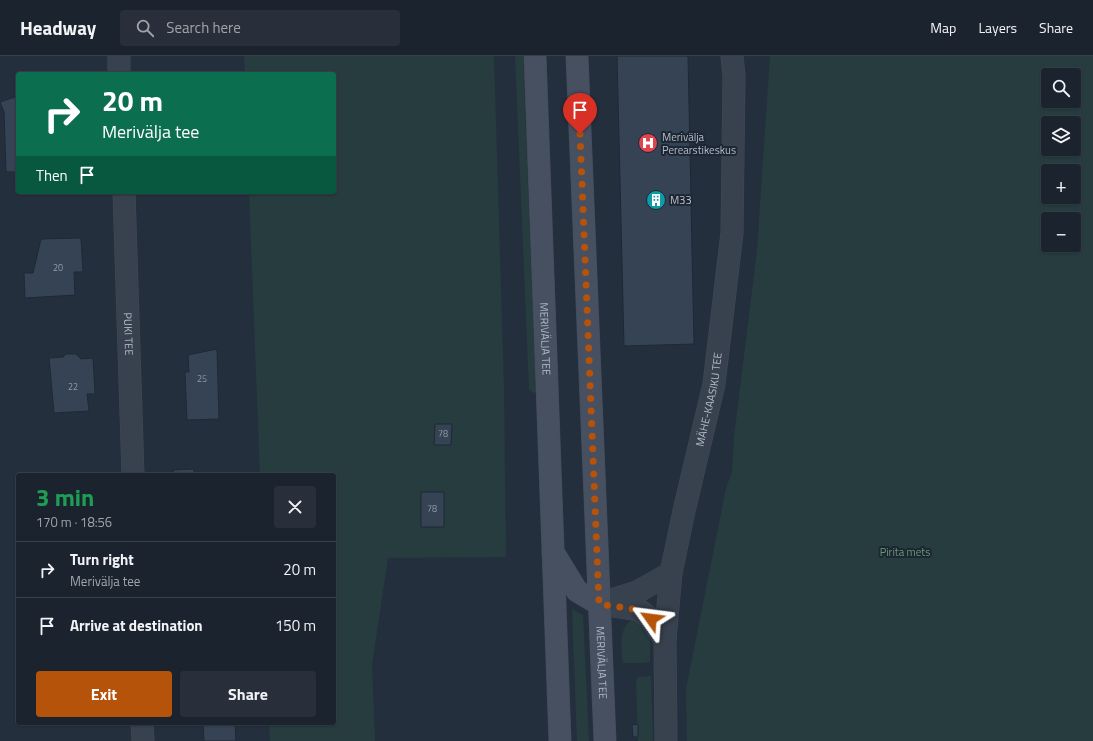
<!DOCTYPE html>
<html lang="en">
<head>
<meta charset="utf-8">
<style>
	:root { --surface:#1b232e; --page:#282f3a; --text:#f1f3f6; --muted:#a0a4aa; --line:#39404a; --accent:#b45309 }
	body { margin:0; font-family:"Titillium Web",sans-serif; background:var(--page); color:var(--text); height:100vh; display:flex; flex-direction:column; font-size:15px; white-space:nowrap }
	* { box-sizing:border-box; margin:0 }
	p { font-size:13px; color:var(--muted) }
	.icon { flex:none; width:22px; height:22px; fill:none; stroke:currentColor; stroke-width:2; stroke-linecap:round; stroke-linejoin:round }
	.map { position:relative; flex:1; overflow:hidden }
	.sheet { position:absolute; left:16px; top:417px; width:320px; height:252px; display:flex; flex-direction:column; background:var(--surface); border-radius:4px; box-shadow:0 1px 3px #0004,0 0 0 1px var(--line) }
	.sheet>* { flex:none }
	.top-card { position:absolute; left:16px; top:16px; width:320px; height:122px; border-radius:4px; box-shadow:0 1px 3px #0004,0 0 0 1px var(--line); background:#0b6e4f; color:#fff; overflow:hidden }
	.buttons { position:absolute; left:1041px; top:12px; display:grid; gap:8px }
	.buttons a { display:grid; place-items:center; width:40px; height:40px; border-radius:4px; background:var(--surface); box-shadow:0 1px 3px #0004,0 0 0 1px var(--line); font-size:20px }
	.pin { position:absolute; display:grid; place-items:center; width:34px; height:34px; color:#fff; margin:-41px -17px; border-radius:50% 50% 50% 0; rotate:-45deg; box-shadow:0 0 4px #0007 }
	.pin .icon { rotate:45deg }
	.me { position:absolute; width:44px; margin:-22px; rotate:301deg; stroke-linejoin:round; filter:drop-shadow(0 0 3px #0008) }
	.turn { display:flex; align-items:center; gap:14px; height:84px; padding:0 20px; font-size:18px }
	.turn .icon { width:52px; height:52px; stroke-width:2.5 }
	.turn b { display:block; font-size:28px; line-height:34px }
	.then { display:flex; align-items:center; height:38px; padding:0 20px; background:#0003; gap:8px; font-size:15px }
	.round { display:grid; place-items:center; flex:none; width:42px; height:42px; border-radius:4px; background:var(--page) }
	.overview { display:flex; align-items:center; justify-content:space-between; height:68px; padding:0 20px }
	h1 { font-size:24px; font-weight:700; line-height:30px; color:#1e9e55 }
	.cta { display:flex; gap:8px; margin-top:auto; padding:8px 20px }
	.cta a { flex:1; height:46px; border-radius:4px; background:var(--accent); color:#fff; font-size:16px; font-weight:700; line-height:46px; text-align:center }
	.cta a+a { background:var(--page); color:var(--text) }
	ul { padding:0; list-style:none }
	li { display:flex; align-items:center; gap:12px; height:56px; padding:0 20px; border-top:1px solid var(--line) }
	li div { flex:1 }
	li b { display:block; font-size:15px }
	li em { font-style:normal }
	header { display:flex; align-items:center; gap:24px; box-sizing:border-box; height:56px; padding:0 20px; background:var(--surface); border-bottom:1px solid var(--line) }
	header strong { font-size:19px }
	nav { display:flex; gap:22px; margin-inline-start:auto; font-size:14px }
	.search { width:280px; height:36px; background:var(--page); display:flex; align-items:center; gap:10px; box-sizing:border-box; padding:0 14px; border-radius:4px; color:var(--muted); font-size:15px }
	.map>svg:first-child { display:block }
	.green { fill:#263c3f; fill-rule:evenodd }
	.building { fill:#364354; stroke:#1f2835 }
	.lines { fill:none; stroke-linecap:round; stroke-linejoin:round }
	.street-casing { stroke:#414a57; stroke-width:23 }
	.secondary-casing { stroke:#414a57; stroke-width:23 }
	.street { stroke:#38414e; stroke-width:22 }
	.secondary { stroke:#465061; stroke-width:22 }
	.route { stroke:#b45309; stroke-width:7; stroke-dasharray:0 12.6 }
	.labels { text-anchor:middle; stroke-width:4; stroke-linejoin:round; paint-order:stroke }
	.number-label { font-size:9px; fill:#929caa }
	.poi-label { font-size:11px; fill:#b4bcc9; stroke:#1d2633; text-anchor:start }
	.street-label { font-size:11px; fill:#b4bcc9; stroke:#1d2633 }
	.park-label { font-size:11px; fill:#6b9a76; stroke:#1d2633 }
</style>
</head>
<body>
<header>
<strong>Headway</strong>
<div class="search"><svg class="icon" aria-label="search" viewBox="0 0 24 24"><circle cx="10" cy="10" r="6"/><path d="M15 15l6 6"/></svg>Search here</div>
<nav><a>Map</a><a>Layers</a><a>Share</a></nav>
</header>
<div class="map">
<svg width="1093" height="685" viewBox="0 0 1093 685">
	<rect width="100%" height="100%" fill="#242f3e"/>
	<path class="green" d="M244 0H494L504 332 506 501 388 502 372 609 375 685H270L269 667H334V419H260L249 136H334V18H245Z
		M515 0H523L536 336 533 337 529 334Z
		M770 0H1093V685H687L686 633 726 432 732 416 734 381 757 194ZM1048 19H1074V45H1048ZM1048 67H1074V93H1048ZM1048 115H1074V141H1048ZM1048 163H1074V189H1048Z
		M572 553 583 559 589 685H577Z
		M636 563 641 564 650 580V606L644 607H623C621 592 618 567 636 563Z
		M651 620 653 685H638L636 626 638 621Z"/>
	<path class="building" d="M617 0H688L694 288 624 290Z
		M18 40V116H6L4 56 0 46Z
		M81 182 83 216H74L75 239 25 242 24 217H33L41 183Z
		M217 293 219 363 187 364 185 316H189L188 299Z
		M66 298H76L81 303 93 302 95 338H87L89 355 54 357 49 302 63 301Z
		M435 368H452L451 389H434Z
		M194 413V419H173V414Z
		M421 436H444V471H421Z
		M235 667 236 685H204L203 668Z
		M638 668V681H633L632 669Z"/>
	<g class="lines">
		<g class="street-casing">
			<g id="street">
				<path d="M119 0V18"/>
				<path id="s1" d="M124 136 133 419"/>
				<path d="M605 546 637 536 671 517"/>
				<path d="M599 548 639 554 651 563 665 584"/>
				<path d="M142 667 143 685"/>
				<path id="s2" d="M666 685 665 584 671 517 684 455 714 328 732 177 734 20 732 0"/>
			</g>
		</g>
		<g class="secondary-casing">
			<g id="secondary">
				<path id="s3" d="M535 0 560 685"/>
				<path id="s4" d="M577 0 605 685"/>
				<path d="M553 496 577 535 599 548"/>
			</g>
		</g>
		<use href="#street" class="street"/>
		<use href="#secondary" class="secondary"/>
	</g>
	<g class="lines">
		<path class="route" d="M580 78 599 548 639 554 651 563"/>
	</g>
	<defs>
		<g id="hospital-disc" transform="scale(1)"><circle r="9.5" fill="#e0444e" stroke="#1d2633"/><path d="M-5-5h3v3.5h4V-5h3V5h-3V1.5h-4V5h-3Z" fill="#fff"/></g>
		<g id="building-disc" transform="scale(1)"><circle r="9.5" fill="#0f9aa8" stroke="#1d2633"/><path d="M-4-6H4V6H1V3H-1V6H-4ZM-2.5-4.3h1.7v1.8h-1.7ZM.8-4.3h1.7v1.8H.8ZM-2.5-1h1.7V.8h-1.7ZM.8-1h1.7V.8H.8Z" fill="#fff"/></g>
	</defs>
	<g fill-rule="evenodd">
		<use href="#hospital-disc" x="648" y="87"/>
		<use href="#building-disc" x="656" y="144"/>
	</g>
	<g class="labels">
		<g class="number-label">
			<text x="58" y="215">20</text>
			<text x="202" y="326">25</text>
			<text x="73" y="334">22</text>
			<text x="443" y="381">78</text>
			<text x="432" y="456">78</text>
		</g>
		<g class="poi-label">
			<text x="662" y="85">Merivälja<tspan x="662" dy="13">Perearstikeskus</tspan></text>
			<text x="670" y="148">M33</text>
		</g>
		<g class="street-label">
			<text dy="4" stroke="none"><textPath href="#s1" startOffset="142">PUKI TEE</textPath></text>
			<text dy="4" stroke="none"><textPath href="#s3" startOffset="283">MERIVÄLJA TEE</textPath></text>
			<text dy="4" stroke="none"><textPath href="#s2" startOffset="346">MÄHE-KAASIKU TEE</textPath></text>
			<text dy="4" stroke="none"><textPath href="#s4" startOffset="607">MERIVÄLJA TEE</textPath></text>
		</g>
		<g class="park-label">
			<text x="905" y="500">Pirita mets</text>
		</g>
	</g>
</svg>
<div class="buttons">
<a><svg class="icon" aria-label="search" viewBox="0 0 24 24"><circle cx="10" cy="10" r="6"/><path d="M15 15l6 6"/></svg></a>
<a><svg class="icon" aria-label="layers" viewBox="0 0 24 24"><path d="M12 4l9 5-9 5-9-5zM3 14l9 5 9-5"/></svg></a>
<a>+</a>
<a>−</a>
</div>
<div class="pin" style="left:580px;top:78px;background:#d93025"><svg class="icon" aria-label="arrive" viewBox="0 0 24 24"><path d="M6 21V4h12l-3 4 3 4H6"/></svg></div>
<svg class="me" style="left:651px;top:563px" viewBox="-20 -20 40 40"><path d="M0-17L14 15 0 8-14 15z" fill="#b45309" stroke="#fff" stroke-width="4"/></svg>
<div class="top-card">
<div class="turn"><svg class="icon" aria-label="right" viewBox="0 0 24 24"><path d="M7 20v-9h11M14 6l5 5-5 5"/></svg><div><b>20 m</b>Merivälja tee</div></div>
<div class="then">Then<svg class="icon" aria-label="arrive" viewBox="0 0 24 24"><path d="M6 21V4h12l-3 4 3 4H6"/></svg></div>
</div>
<section class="sheet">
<div class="overview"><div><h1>3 min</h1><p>170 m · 18:56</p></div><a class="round"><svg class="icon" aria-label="close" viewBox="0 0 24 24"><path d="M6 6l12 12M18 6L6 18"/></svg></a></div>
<ul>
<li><svg class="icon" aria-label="right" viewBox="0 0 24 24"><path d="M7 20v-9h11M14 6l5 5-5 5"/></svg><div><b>Turn right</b><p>Merivälja tee</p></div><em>20 m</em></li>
<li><svg class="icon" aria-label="arrive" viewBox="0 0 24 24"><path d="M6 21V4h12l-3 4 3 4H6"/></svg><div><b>Arrive at destination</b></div><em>150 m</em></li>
</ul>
<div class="cta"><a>Exit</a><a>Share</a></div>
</section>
</div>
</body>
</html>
